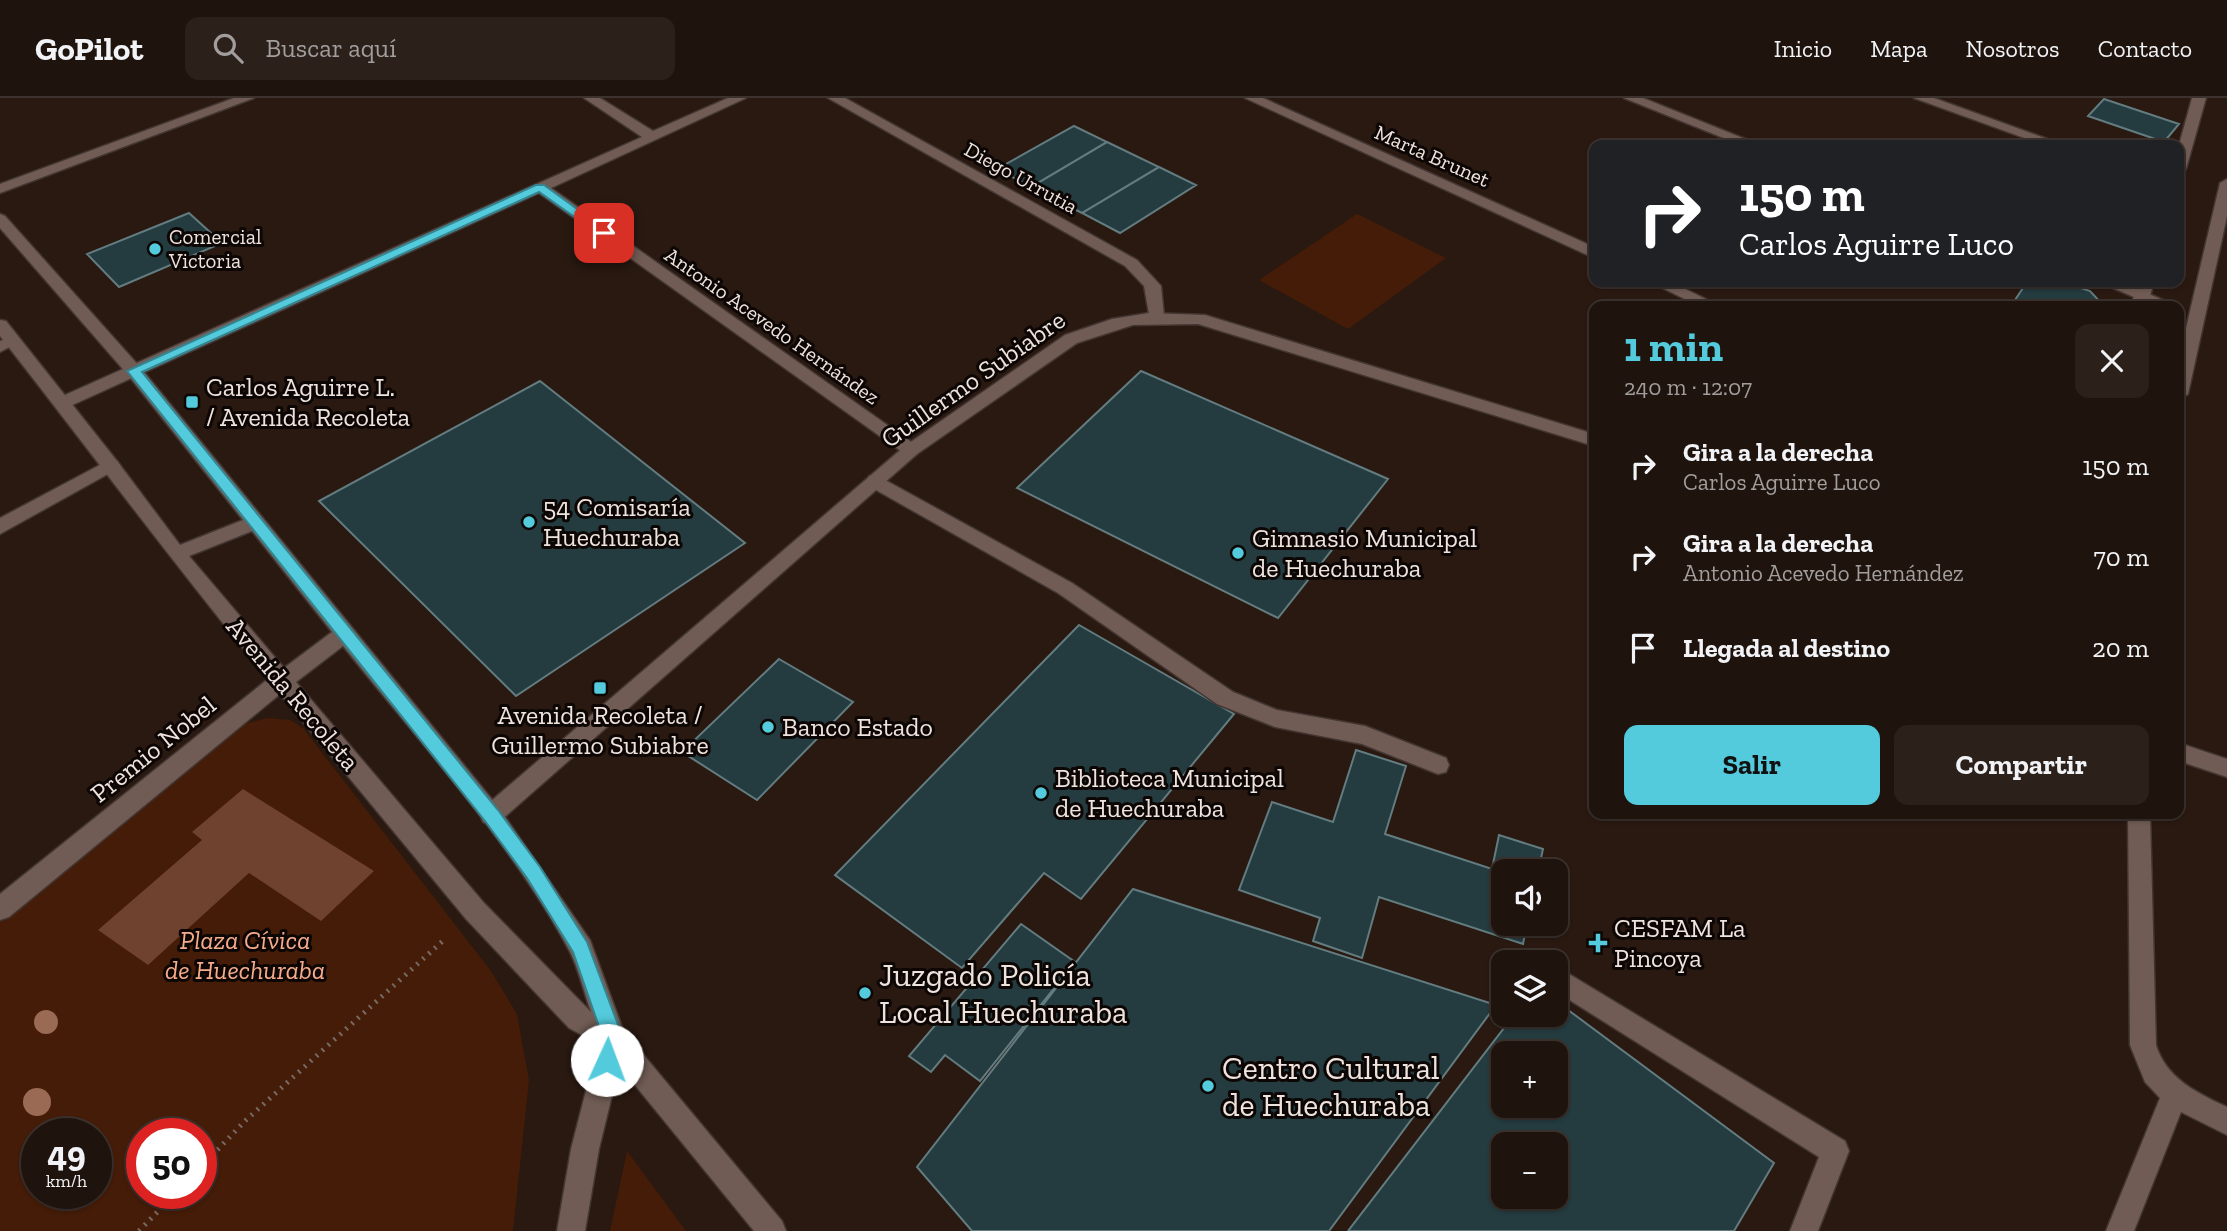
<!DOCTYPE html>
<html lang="es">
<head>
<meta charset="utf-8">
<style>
	:root { --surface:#1f130d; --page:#2c201b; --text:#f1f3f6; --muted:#a19e9d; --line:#3c322e; --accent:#53cbdc }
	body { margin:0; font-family:"Zilla Slab",serif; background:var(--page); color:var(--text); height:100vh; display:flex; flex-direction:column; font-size:26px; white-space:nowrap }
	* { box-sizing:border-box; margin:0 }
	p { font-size:23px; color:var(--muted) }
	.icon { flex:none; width:38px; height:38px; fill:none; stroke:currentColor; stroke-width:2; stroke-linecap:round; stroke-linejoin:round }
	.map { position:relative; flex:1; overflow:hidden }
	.drawer { position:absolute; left:1589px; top:203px; width:595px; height:518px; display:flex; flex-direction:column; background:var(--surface); border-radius:14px; box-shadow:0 2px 5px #0004,0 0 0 2px var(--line) }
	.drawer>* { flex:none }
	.guide { position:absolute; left:1589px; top:42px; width:595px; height:147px; border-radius:14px; box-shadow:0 2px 5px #0004,0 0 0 2px var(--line); background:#202124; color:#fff; overflow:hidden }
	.buttons { position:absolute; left:1491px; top:761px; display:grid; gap:14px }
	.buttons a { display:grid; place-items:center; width:77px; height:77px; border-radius:14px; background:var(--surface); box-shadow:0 2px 5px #0004,0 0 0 2px var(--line); font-size:35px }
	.speed { position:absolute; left:21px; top:1020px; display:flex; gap:14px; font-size:35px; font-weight:700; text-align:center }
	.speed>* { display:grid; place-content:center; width:91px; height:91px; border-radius:50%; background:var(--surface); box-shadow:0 2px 5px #0004,0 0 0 2px var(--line); line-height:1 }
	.speed small { font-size:18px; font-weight:400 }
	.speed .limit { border:10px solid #d22; background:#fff; color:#111 }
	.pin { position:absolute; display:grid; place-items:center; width:60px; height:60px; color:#fff; margin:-30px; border-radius:14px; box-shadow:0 4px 10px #0006 }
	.me { position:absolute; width:77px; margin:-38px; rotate:2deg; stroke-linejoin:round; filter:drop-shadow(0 0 5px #0008) }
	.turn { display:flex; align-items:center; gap:24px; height:147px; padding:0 35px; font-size:32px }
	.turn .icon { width:91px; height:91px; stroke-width:2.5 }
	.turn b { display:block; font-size:49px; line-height:60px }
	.round { display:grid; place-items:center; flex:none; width:74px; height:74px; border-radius:14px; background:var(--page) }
	.summary { display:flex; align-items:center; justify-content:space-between; height:119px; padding:0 35px }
	h1 { font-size:42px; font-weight:700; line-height:52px; color:var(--accent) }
	.cta { display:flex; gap:14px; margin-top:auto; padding:14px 35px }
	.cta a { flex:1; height:80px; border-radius:14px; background:var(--accent); color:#111; font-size:28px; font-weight:700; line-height:80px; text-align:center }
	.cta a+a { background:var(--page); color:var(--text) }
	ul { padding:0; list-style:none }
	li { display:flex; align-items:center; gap:21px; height:91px; padding:0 35px }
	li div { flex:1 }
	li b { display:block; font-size:26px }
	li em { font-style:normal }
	header { display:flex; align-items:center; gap:42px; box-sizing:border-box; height:98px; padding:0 35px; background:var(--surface); border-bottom:2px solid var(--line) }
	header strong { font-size:33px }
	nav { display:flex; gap:38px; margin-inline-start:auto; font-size:24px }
	.search { width:490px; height:63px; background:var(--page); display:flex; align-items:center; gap:18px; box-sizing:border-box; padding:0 24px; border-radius:14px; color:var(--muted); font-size:26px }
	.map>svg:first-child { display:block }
	.green { fill:#441c08; fill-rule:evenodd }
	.water { fill:#6e422e }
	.building { fill:#243b3f; stroke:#637c80; stroke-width:2; fill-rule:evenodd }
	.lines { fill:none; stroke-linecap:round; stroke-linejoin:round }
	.service-casing { stroke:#423532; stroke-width:3 }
	.minor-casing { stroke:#423532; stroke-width:3 }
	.tertiary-casing { stroke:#423532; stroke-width:3 }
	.secondary-casing { stroke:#423532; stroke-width:3 }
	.path { stroke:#776962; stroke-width:5; stroke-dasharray:2 6; stroke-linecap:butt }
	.service { fill:#705c54; fill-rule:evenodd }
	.minor { fill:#705c54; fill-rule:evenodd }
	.tertiary { fill:#705c54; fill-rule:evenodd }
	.secondary { fill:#705c54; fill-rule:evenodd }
	.tree { fill:#9a6a54 }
	.route { fill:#53cbdc; stroke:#36848f; stroke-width:2 }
	.poi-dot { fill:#53cbdc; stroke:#0c0604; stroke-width:2.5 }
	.labels { text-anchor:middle; stroke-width:6; stroke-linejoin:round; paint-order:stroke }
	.far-street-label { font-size:21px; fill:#efe3de; stroke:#0c0604 }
	.far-poi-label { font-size:21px; fill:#efe3de; stroke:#0c0604; text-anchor:start }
	.street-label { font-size:26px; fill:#efe3de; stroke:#0c0604 }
	.poi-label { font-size:26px; fill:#efe3de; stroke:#0c0604; text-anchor:start }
	.park-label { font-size:26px; font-style:italic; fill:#f6ac8b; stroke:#0c0604 }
	.near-poi-label { font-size:32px; fill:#efe3de; stroke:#0c0604; text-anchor:start }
</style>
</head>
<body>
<header>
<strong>GoPilot</strong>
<div class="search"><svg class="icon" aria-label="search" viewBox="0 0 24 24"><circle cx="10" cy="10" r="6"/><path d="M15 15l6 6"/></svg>Buscar aquí</div>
<nav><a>Inicio</a><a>Mapa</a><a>Nosotros</a><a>Contacto</a></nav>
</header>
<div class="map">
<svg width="2227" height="1133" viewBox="0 0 2227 1133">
	<rect width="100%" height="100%" fill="#291911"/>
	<path class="green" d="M1357 116 1446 160 1348 231 1259 182Z
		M267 620 290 622 303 630 491 873 517 916 529 982 513 1133H0V821L231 634 244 626ZM37 1036H96V1096H37ZM142 1036H201V1096H142Z
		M627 1053 686 1133H610Z"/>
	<path class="water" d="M243 691 374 773 321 823 249 775 148 867 98 832 202 742 192 734Z"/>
	<path class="building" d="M2104 1 2179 26 2164 44 2088 18Z
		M1074 28 1107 44 1031 89 997 71Z
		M1107 44 1159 69 1082 115 1031 89Z
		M1159 69 1196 87 1120 135 1082 115Z
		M189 115 222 145 119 189 87 156Z
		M2027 184H2063L2090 193 2104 208H2011Z
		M1141 273 1388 381 1278 520 1017 390Z
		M540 283 745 445 516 598 319 403Z
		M1079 527 1234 616 1081 801 1044 775 962 870 835 777Z
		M779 561 853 604 757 702 682 654Z
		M1356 652 1406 668 1385 736 1492 771 1499 737 1543 751 1538 774H1503V826H1527L1523 846 1379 799 1362 860 1313 843 1320 820 1239 792 1272 704 1333 724Z
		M1133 791 1496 907 1329 1133H972L917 1069Z
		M1021 826 1075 864 980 983 945 957 931 974 909 958Z
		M1556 903 1774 1065 1734 1133H1348L1514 917H1556ZM1503 956H1556V1008H1503ZM1503 1046H1556V1099H1503Z"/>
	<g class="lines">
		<g class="service-casing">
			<path id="service" d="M876 377 1072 485 1233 594 1277 612 1365 628 1446 660 1449 667 1446 674 1438 676 1362 646 1275 629 1217 606 1058 495 869 388 867 383 869 378Z
				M1569 876 1845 1043 1849 1053 1818 1133H1790L1819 1059 1560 896 1556 888 1560 880Z"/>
		</g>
		<g class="minor-casing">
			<path id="minor" d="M234 0H254L0 95V86Z
				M584 0H600L653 33 728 0H746L551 90 917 348 920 352 917 356H905L539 95 68 309 62 311 53 305 56 301 642 39Z
				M828 0H845L1137 162 1161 188 1164 218 1156 223 1150 222 1144 188 1125 168Z
				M1245 0H1263L1594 149V160Z
				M1624 0H1643L1760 47H1741Z
				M1914 0H1934L2064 47H2044Z
				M1650 184H1671L1720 208H1699Z
				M2099 184H2121L2177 208H2155Z
				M13 238 21 243 0 254V243Z
				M111 361 117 363 120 367 117 371 0 436V420Z
				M2179 645 2227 661V679L2179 663Z
				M2128 716H2150L2156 947C2166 980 2197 995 2227 1009V1037L2181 1014 2134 1133H2106L2160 1000 2145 984 2130 947Z"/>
		</g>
		<g class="tertiary-casing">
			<path id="tertiary" d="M2192 0H2206L2186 71 2179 75V47Z
				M2227 81V118L2188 296 2179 302V260L2220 85Z
				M2138 184H2154L2147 208H2131Z
				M1149 215 1205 217 1594 336V348L1198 226 1133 227 1077 245 917 356 499 724 491 727 483 724 480 717 483 710 905 348 1065 237 1112 221Z
				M613 927 622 931 782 1123 786 1133H754L604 949 600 940 604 931Z"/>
		</g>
		<g class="secondary-casing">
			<path id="secondary" d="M0 116 5 118 140 269 499 710 590 842 626 940 599 1051 585 1133H557L571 1051 598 946 569 930 466 821 280 596 9 819 0 822V796L268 581C176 469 90 353 0 238V222L6 223 117 363 180 447 243 422 128 277 0 130ZM252 433 332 534 284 570 189 458ZM343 548C420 645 512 745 570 854 579 872 584 895 591 914L484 805 296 584Z"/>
		</g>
		<path class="path" d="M201 1069 245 1023 446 840
			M139 1133 175 1096"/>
		<use href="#service" class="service"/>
		<use href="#minor" class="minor"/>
		<use href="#tertiary" class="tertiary"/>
		<use href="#secondary" class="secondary"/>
	</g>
	<g class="tree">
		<circle cx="46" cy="924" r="12"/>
		<circle cx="37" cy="1004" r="14"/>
	</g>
	<path class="route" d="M536 87H544L610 135 600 137 539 94 142 274 498 712 540 769 587 844 623 940 614 969 607 972 600 969 597 962 603 940 573 854 527 780 485 723 127 273Z"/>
	<g class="poi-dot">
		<circle cx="155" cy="151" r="7"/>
		<rect x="185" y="297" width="14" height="14" rx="3.5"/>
		<circle cx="529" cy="424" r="7"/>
		<circle cx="1238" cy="455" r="7"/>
		<rect x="593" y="583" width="14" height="14" rx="3.5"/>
		<circle cx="768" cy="629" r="7"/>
		<circle cx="1041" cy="695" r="7"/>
		<path d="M1594.5 834.5h7v7h7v7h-7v7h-7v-7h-7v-7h7z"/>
		<circle cx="865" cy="895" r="7"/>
		<circle cx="1208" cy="988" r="7"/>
	</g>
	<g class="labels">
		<g class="far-street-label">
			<text transform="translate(1432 58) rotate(24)" y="7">Marta Brunet</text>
			<text transform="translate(1021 80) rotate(29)" y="7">Diego Urrutia</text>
			<text transform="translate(772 228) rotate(35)" y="7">Antonio Acevedo Hernández</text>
		</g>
		<g class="far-poi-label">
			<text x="169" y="146">Comercial<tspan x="169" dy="24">Victoria</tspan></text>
		</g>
		<g class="street-label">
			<text transform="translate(973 281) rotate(-35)" y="9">Guillermo Subiabre</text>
			<text transform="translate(293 596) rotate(50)" y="9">Avenida Recoleta</text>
			<text transform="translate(153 651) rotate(-39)" y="9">Premio Nobel</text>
		</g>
		<g class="poi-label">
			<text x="206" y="298">Carlos Aguirre L.<tspan x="206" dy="30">/ Avenida Recoleta</tspan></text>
			<text x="543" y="418">54 Comisaría<tspan x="543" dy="30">Huechuraba</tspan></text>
			<text x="1252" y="449">Gimnasio Municipal<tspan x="1252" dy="30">de Huechuraba</tspan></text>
			<text x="600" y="626" text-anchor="middle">Avenida Recoleta /<tspan x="600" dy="30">Guillermo Subiabre</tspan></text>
			<text x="782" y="638">Banco Estado</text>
			<text x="1055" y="689">Biblioteca Municipal<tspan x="1055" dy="30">de Huechuraba</tspan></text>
			<text x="1614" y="839">CESFAM La<tspan x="1614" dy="30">Pincoya</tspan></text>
		</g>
		<g class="park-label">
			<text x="245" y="851">Plaza Cívica<tspan x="245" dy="30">de Huechuraba</tspan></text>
		</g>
		<g class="near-poi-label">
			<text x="879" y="888">Juzgado Policía<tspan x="879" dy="37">Local Huechuraba</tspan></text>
			<text x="1222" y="981">Centro Cultural<tspan x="1222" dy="37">de Huechuraba</tspan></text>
		</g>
	</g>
</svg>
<div class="buttons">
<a><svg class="icon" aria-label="sound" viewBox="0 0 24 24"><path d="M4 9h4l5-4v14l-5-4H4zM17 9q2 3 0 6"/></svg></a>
<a><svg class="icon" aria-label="layers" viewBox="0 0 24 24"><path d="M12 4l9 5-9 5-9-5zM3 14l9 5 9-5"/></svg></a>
<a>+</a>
<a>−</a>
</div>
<div class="speed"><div>49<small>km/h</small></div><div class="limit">50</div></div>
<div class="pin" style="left:604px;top:135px;background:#d93025"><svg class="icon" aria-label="arrive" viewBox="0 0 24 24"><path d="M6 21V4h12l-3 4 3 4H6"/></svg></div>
<svg class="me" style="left:607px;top:962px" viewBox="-20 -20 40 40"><circle r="19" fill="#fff"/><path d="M0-13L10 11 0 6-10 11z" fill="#53cbdc"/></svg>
<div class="guide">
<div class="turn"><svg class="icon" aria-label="right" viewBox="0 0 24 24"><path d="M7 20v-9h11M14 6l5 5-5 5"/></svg><div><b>150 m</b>Carlos Aguirre Luco</div></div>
</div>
<section class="drawer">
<div class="summary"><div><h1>1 min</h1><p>240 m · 12:07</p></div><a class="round"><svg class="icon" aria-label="close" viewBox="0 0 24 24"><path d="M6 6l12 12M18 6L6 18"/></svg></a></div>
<ul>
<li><svg class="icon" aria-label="right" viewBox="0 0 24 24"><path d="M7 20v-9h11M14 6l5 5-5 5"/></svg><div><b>Gira a la derecha</b><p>Carlos Aguirre Luco</p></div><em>150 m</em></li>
<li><svg class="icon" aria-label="right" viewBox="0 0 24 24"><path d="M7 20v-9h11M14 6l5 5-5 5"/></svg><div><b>Gira a la derecha</b><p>Antonio Acevedo Hernández</p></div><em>70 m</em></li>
<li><svg class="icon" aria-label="arrive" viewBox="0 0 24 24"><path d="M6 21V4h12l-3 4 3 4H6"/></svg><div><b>Llegada al destino</b></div><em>20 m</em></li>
</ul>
<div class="cta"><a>Salir</a><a>Compartir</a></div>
</section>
</div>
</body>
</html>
